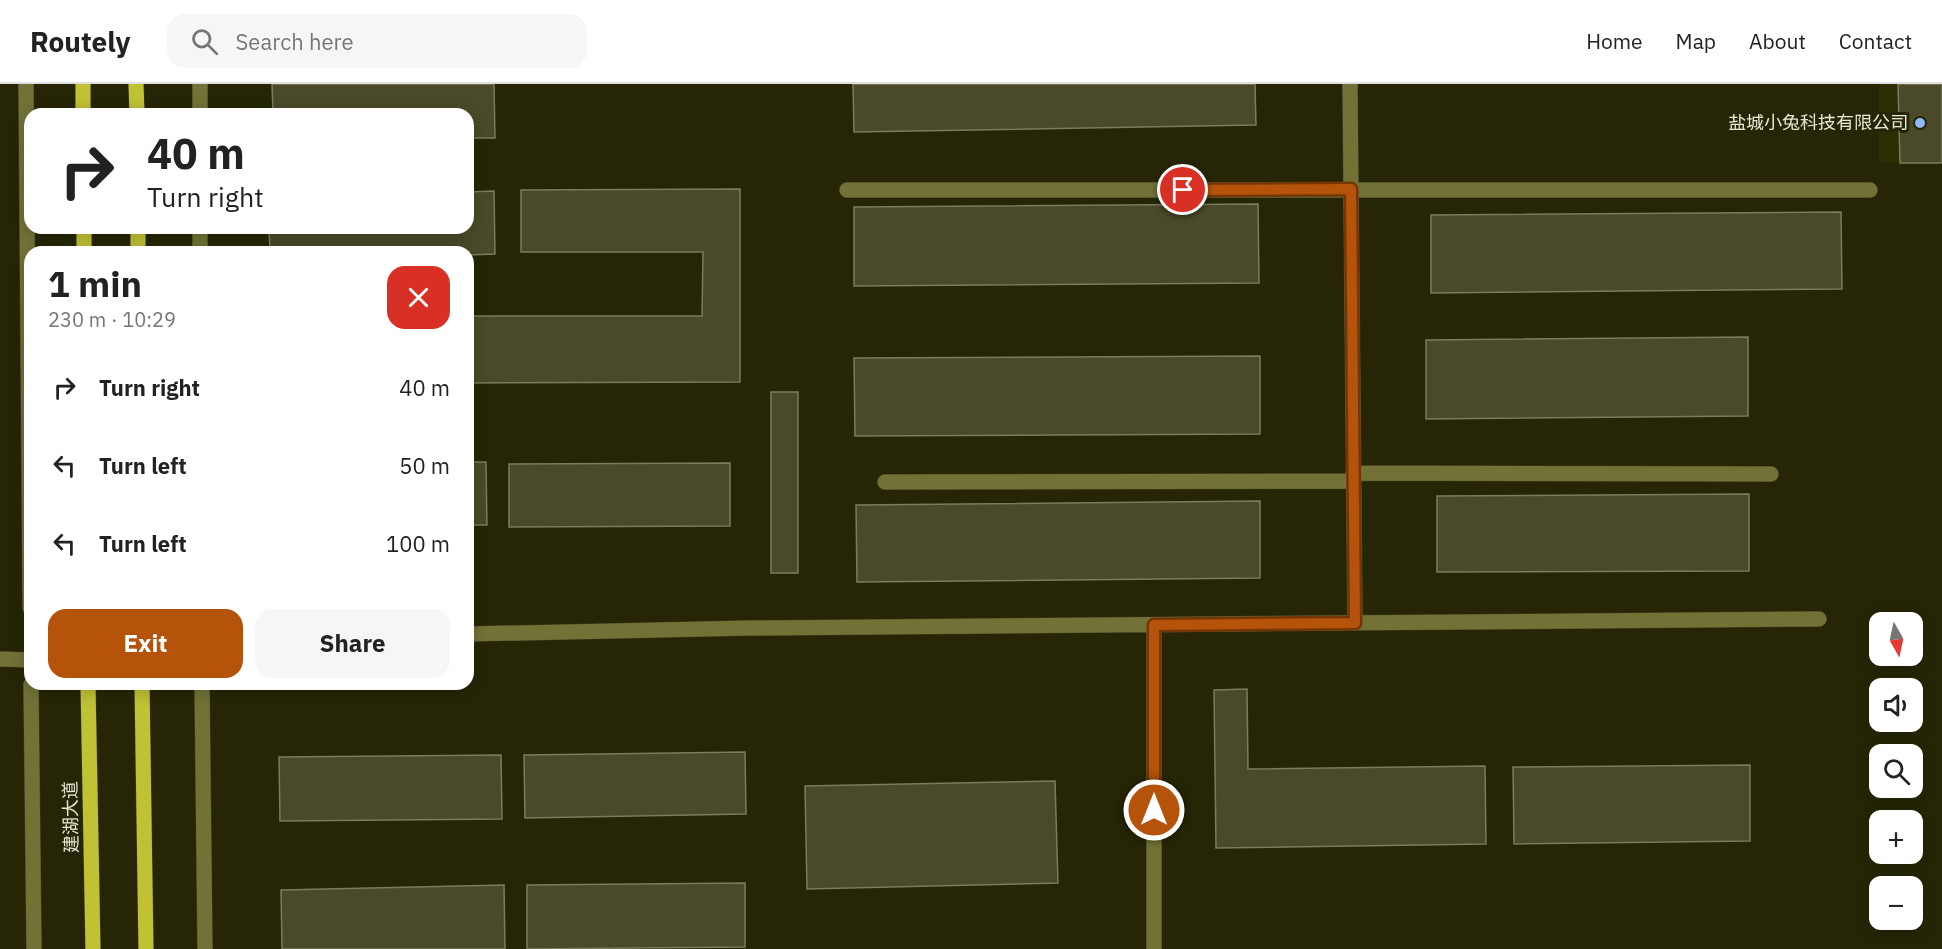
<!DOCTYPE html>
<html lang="en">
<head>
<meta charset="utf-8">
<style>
	:root { --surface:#fff; --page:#f6f6f6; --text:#222; --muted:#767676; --line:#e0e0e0; --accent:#b45309 }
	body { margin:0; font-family:"IBM Plex Sans","Noto Sans SC",sans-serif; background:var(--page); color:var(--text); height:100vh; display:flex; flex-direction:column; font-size:22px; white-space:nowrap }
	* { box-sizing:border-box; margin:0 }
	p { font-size:20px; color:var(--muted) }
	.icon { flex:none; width:33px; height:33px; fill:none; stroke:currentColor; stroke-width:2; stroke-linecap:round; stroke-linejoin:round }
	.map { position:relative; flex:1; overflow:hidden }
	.side { position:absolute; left:24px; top:162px; width:450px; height:444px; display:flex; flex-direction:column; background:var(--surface); border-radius:18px; box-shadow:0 3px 15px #0003 }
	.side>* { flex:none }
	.guide { position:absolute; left:24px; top:24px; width:450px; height:126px; border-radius:18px; box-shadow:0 3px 15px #0003; background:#fff; color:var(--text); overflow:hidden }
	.needle { width:39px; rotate:171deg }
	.buttons { position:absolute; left:1869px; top:528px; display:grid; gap:12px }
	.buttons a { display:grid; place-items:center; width:54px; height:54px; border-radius:12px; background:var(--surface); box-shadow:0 3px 15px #0003; font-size:30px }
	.pin { position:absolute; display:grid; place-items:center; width:51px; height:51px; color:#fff; margin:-26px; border:3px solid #fff; border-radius:50%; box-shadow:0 2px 6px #0007 }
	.me { position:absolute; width:66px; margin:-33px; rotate:0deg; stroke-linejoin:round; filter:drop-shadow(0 0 4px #0008) }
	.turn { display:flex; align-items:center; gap:21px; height:126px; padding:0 24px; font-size:27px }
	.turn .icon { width:78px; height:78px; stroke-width:2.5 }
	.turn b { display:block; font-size:42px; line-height:51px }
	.round { display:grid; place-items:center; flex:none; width:63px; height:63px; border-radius:18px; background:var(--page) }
	.headline { display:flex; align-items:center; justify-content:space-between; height:102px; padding:0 24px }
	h1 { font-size:36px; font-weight:700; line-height:45px }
	.button { display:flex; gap:12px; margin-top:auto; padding:12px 24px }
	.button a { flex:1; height:69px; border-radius:18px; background:var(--accent); color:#fff; font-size:24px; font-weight:700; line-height:69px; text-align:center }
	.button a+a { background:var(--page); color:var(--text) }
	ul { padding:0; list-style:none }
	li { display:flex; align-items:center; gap:18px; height:78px; padding:0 24px }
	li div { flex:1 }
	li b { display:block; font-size:22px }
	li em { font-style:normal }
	header { display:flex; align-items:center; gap:36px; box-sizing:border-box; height:84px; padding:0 30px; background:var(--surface); border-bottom:2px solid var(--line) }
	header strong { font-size:28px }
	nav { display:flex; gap:33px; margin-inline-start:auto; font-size:21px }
	.search { width:420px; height:54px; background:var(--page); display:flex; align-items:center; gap:15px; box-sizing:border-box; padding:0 21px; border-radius:18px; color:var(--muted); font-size:22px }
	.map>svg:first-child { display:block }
	.built { fill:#2e2e04 }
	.building { fill:#4a4a2a; stroke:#7b7c5a; stroke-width:1.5 }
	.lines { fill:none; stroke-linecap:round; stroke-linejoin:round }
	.minor-casing { stroke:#414123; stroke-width:16 }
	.major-casing { stroke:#414123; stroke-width:16 }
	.minor { stroke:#727237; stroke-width:15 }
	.major { stroke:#c1c134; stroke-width:15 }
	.route-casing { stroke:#753606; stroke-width:15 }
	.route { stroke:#b45309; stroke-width:10 }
	.poi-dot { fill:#8eb9fc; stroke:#262606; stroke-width:2 }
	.labels { text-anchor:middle; stroke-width:6; stroke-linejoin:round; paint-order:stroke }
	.poi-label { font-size:18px; fill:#e6e7d4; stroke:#262606; text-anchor:end }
	.street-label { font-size:18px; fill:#e6e7d4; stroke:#262606 }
</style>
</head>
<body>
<header>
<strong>Routely</strong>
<div class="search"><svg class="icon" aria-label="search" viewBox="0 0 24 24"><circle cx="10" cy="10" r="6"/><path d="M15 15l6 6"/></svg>Search here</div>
<nav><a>Home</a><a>Map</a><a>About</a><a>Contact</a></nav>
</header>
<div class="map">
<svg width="1942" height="865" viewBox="0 0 1942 865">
	<rect width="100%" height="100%" fill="#262606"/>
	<path class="built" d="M1879 0H1942V79L1879 78Z"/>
	<path class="building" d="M272 0H494L495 54H468V30H273Z
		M853 0H1255L1256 41 854 48Z
		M1898 0H1942V79H1900Z
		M740 105V298L468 299V232H702L703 168H521V106Z
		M494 107 495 170 468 171V168H270L269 144H468V108Z
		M1258 120 1259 199 854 202V123Z
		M1841 128 1842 205 1431 209V131Z
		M1748 253V332L1426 335V256Z
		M1260 272V350L855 352 854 274Z
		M771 308H798V489H771Z
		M468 378H486L487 441H468Z
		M730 379V442L509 443V380Z
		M1749 410V487L1437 488V412Z
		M1260 417V494L857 498 856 421Z
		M1247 605 1248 685 1485 682 1486 760 1216 764 1214 606Z
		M745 668 746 730 525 734 524 671Z
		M501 671 502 735 280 737 279 673Z
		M1750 681V757L1514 760 1513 683Z
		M1055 697 1058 799 807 805 805 702Z
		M745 799V863L527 865V801Z
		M504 801 505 865H282L281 806Z"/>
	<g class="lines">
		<g class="minor-casing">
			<path id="minor" d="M26 0 30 524
				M200 0V30
				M1350 0 1355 539
				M847 106H1870
				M200 144V168
				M1353 389 1771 390
				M885 398 1354 397
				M468 550 750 544 1819 535
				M0 575 30 576
				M31 600 34 865
				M202 600 205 865
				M1154 865V541"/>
		</g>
		<g class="major-casing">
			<path id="major" d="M83 0V30
				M136 0 137 30
				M84 144V168
				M138 144V168
				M88 600 93 865
				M142 600 146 865"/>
		</g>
		<use href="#minor" class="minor"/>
		<use href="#major" class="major"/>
	</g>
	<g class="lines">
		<g class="route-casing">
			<path id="route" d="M1154 726V541L1355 539 1351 105 1183 106"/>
		</g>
		<use href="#route" class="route"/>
	</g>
	<circle class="poi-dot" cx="1920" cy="39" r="6"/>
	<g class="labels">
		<g class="poi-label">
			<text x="1908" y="45">盐城小兔科技有限公司</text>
		</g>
		<g class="street-label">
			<text transform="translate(71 733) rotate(-91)" y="6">建湖大道</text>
		</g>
	</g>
</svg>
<div class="buttons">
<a><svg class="needle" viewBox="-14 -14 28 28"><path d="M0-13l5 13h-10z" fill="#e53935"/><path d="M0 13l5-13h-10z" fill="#767676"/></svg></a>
<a><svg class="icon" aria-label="sound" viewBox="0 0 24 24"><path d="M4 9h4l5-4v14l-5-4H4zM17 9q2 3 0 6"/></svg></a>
<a><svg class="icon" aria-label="search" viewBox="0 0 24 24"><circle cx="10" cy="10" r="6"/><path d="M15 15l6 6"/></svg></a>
<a>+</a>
<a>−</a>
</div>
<div class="pin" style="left:1183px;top:106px;background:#d93025"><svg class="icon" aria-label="arrive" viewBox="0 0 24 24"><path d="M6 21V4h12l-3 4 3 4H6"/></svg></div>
<svg class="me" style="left:1154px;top:726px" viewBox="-20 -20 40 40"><circle r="17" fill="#b45309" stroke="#fff" stroke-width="3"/><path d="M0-11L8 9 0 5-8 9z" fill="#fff"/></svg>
<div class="guide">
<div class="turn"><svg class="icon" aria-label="right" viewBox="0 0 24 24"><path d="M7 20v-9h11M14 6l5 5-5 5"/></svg><div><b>40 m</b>Turn right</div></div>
</div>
<section class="side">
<div class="headline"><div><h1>1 min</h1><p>230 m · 10:29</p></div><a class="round" style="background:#d93025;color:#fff"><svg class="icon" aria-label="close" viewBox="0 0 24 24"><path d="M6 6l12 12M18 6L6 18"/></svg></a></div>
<ul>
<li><svg class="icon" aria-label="right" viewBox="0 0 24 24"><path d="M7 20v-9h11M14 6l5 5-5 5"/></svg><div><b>Turn right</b></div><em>40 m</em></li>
<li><svg class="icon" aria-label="left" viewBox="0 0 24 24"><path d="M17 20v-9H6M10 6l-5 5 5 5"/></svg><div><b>Turn left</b></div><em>50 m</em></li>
<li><svg class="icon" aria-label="left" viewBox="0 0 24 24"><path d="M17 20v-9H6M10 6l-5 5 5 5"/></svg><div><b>Turn left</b></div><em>100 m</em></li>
</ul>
<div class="button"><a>Exit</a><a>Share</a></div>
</section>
</div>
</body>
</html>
